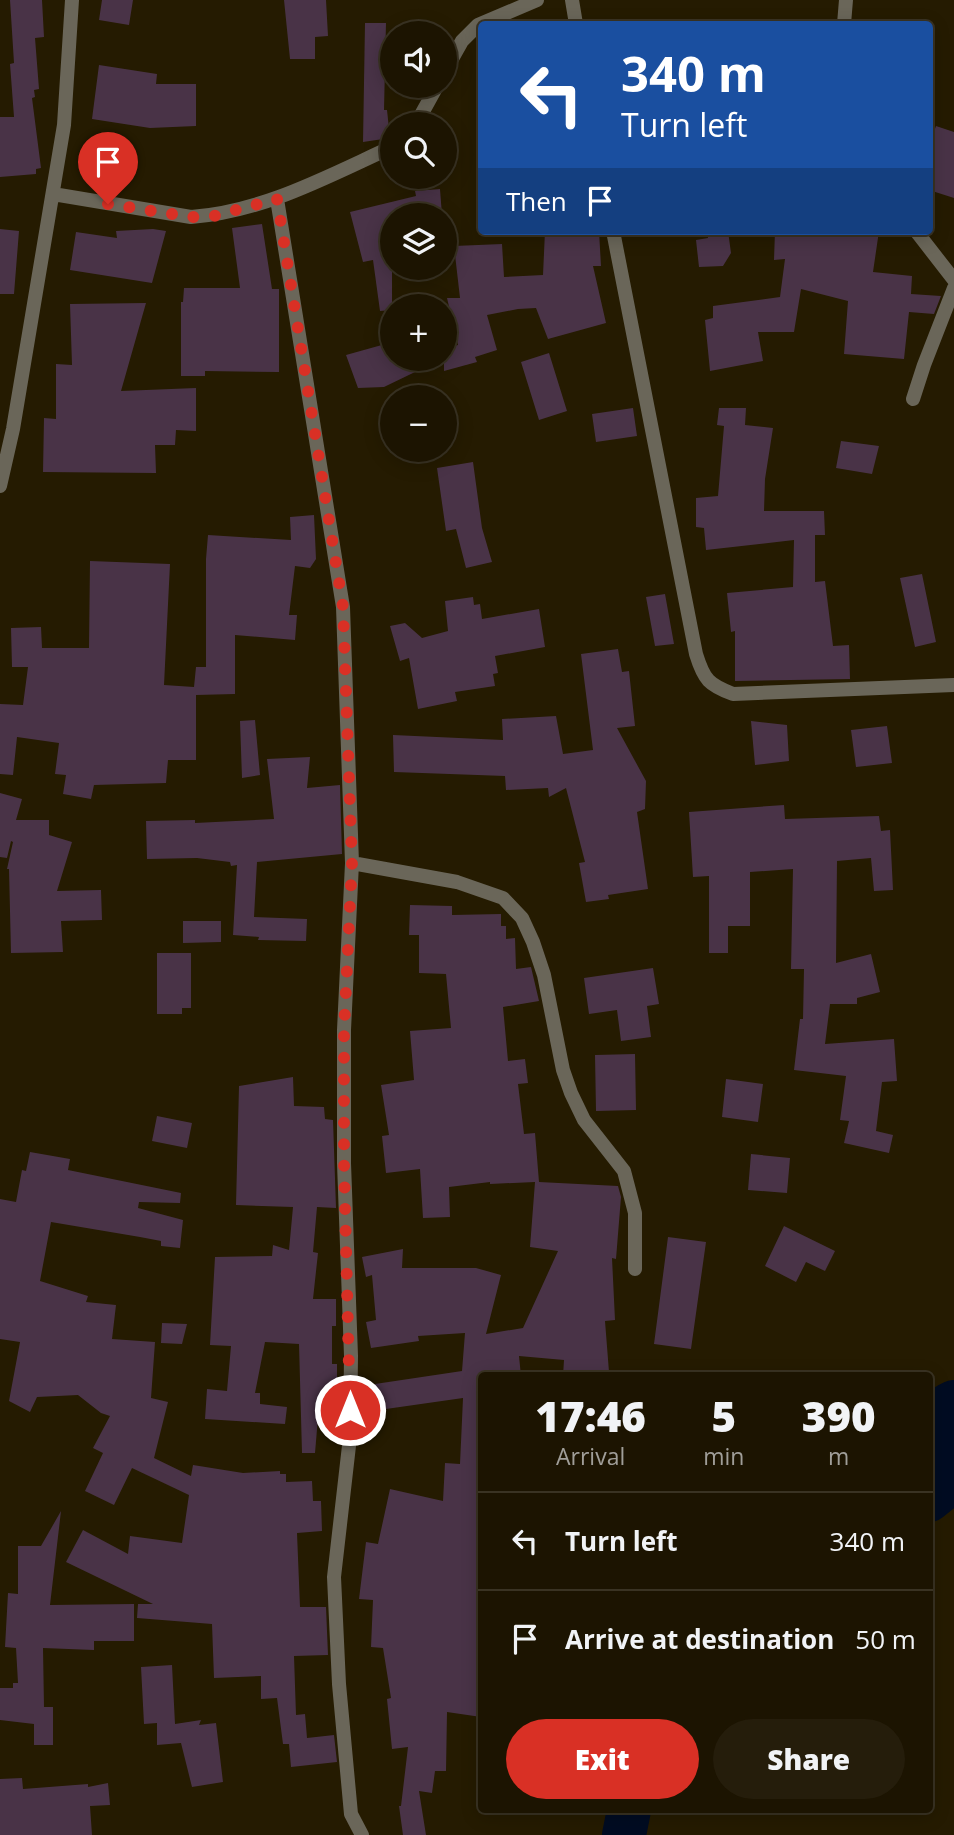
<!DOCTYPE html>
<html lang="en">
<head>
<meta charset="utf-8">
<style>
	:root { --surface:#1c1401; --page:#251d0b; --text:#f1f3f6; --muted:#a09e99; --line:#3a3323; --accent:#d93025 }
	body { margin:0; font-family:"Open Sans",sans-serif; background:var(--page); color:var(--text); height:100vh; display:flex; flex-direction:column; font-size:26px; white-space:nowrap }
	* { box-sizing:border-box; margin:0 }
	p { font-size:23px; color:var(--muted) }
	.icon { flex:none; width:38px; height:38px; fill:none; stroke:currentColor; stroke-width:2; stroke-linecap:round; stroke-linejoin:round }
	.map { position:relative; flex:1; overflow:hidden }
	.panel { position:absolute; left:478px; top:1372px; width:455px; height:441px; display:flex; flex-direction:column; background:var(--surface); border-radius:7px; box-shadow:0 4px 18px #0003,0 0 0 2px var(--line) }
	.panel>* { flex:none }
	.guide { position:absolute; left:478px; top:21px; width:455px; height:214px; border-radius:7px; box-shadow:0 4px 18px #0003,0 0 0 2px var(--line); background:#1a4fa0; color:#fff; overflow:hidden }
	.tools { position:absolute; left:380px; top:21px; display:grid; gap:14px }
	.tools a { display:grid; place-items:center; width:77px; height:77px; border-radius:50%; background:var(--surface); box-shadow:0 4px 18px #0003,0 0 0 2px var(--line); font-size:35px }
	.pin { position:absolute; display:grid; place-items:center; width:60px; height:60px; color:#fff; margin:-72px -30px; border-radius:50% 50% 50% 0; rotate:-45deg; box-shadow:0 0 7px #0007 }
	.pin .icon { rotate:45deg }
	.me { position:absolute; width:77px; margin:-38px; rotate:0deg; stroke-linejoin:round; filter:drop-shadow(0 0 5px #0008) }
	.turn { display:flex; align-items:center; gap:24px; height:147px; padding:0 28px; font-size:32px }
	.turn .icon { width:91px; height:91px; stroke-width:2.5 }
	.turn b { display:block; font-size:49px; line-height:60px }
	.then { display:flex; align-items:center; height:66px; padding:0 28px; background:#0003; gap:14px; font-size:26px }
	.eta { display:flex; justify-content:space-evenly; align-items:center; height:119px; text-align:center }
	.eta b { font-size:42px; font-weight:800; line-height:49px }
	.primary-button { display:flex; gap:14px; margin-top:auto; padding:14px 28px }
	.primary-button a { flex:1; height:80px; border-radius:42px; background:var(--accent); color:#fff; font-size:28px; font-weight:800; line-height:80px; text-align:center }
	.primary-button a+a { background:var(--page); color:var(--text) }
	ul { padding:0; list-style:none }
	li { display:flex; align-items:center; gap:21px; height:98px; padding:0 28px; border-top:2px solid var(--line) }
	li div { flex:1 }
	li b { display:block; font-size:26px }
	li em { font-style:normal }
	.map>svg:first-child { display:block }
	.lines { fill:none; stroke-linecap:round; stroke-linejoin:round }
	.river { stroke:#000c22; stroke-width:44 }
	.building { fill:#493347 }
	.street { stroke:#6a6659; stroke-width:14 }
	.route { stroke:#d93025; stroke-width:12; stroke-dasharray:0 21.6 }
</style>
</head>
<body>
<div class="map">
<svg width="954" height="1835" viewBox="0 0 954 1835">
	<rect width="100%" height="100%" fill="#251b01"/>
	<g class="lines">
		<path class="river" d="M929 1500 944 1488 948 1405 954 1402
			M624 1835 629 1810"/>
	</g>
	<path class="building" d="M10 0H42L44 37 35 38 39 89 34 90 35 97 32 98 41 168 36 169V174L0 177V117H14L10 64 14 63Z
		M102 0H133L129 25 99 20Z
		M284 0H326L328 36 315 37V59H290Z
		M365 23H386L384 110H387L390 138 363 142Z
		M99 65 157 74 156 84H196V126L150 128 92 119Z
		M936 126 954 132V198L929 190V146Z
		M440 189 442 215H392V310L380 311 373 260 363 262 350 212 416 196 415 191Z
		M262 224 272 289H279V372L205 371V376H181V302H183L184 288H240L232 228Z
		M0 229 19 231 14 294H0Z
		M153 229 166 231 152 283 70 270 76 232 117 238 116 231Z
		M545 231H599L601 266H593L606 323 548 339 536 308 518 309 487 315 497 350 475 357 477 362 444 371V349L458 345 447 298H460L454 246 502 244 504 277 543 275Z
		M707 231H728L731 253 723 266 699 267 696 240 708 238Z
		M775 231H879L873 272 912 276 911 294 941 296 934 314 909 312 904 359 844 354 848 301 801 289 794 332H758L763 361 710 371 705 320 713 318V306L780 297 785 259 774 260Z
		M146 303 121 391 196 388V431L176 430 175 445H155L156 473 43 472 44 418 56 419V364L72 365 70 304Z
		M389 343 392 359H442L384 387 358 388 346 355Z
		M549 353 567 411 539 420 521 362Z
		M633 408 637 436 596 442 592 414Z
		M719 408H746L745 425 773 428 765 479 764 511H824L825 535H815V582L825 581 833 646 849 645 850 679 735 681V631L731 632 727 593 793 587 794 540 706 550 704 528 696 527V498L718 496 724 426 717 425Z
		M841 441 879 446 872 474 836 468Z
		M473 462 482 528 492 562 466 568 456 529 446 531 437 468Z
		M314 515 316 559 310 568 295 566 289 615H297L295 640 235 635V694L196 695V760H168L166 783 94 785 91 799 63 794 66 775 55 774 59 743 17 737 13 775 0 774V704L23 705 28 667H12L11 628 41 627 42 648H89L90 561 170 564 164 685 194 687 196 667H206V559L208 535 291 540 290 517Z
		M922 574 936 642 915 647 900 578Z
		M665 594 674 644 655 646 646 597Z
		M473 597 474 605 480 604 482 619 539 609 545 647 495 656 498 673 493 674 495 686 455 692 457 701 418 709 409 658 400 661 390 626 405 623 422 638 448 631 445 601Z
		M618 649 622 672 629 671 635 726 617 728 646 781 645 809 637 812 648 889 608 895 609 899 586 902 579 863 585 862 566 788 549 797 548 788 506 790 505 776 394 772 393 735 503 740 502 719 556 716 563 754 593 750 581 654Z
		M255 720 260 775 242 778 240 721Z
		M751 721 787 725 789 761 755 765Z
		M887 726 892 763 856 767 851 730Z
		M310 757 307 788 340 785 342 854 257 862 254 917 307 919 306 941 258 940 259 937 233 935 237 865 231 866 230 862 197 858 147 859 146 821 195 820V823L274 819 267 759Z
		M0 793 22 799 16 820H49V835L72 842 57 891 101 890 102 920 61 921 63 952 11 953 9 869H7L13 842 11 841 7 858 0 857Z
		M784 805 785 819 879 816 881 831 890 830 893 890 874 891 871 858 837 861 836 963 871 954 880 992 857 998V1004H830L825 1044 894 1039 897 1081 882 1082 876 1131 893 1135 889 1153 844 1143 849 1121 840 1120 846 1076 794 1070 800 1019H803L804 969H791L793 869 750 872V926H728V953H709V876L693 877 689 812Z
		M410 905 452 906V915L501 914V926H506V939L515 938 516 969 531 967 539 1001 503 1007 508 1061 525 1059 528 1083 518 1084 524 1134 535 1133 539 1182 618 1186 621 1197 616 1259 612 1258 615 1320 605 1321 609 1372 563 1376 564 1360 519 1356 521 1376H481V1717L447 1712 446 1771H435L432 1793 419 1791 426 1835H403L399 1806H401L408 1747 392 1749 387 1699 391 1698 383 1648 371 1647 373 1600 359 1599 366 1542 378 1544 390 1489 443 1501 445 1463 460 1464 463 1398 379 1410 375 1384 462 1371 465 1333 418 1336 419 1341 371 1348 366 1322 376 1320 372 1275 366 1277 362 1257 403 1249 402 1268H476L501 1275 486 1334 523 1328 558 1251 530 1247 535 1182 490 1184V1182L449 1187 450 1217 423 1218 420 1169 386 1173 382 1136 389 1135 381 1085 414 1080 410 1031 451 1028 446 974 419 973V935H409Z
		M183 921H221V942L183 943Z
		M157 953H191V1008H182V1014H157Z
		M653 968 659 1004 647 1006 651 1037 621 1041 617 1010 589 1014 584 978Z
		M635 1054 636 1110 596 1111 595 1055Z
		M293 1077 294 1106 324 1107 325 1119 333 1120 336 1208 317 1207 313 1252 318 1253 313 1299H336V1326H332V1364H337V1398H329L330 1406H319L315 1453H302L299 1344 265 1342 255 1393H260V1404L287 1407 285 1424 205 1419 207 1389 227 1391 231 1346 210 1345 215 1257 272 1256 273 1245 289 1250 293 1207 236 1205 239 1086Z
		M726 1079 763 1084 758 1122 722 1117Z
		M157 1116 192 1123 187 1148 152 1141Z
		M30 1152 70 1159 68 1170 181 1193 180 1203 139 1202 138 1208 183 1220 180 1248 161 1246V1241L140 1237 51 1222 40 1281 88 1296 86 1302 116 1305 112 1339 155 1342 151 1398 168 1402 154 1458 191 1476 193 1465 243 1473 280 1471V1474H286V1482L312 1481 313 1501H321L322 1531 297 1533 300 1607H326L328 1655 294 1656 296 1715 305 1714 307 1738 334 1735 337 1762 291 1767 289 1744H283L277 1698 261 1699V1676L214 1678 212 1624 137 1618 138 1604H153L66 1562 83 1530 128 1554 130 1536 182 1543 189 1495 132 1468 114 1505 85 1491 103 1453 93 1448 110 1416 101 1413 78 1395 37 1397 30 1412 9 1401 20 1342 0 1339V1199L16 1202 22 1170 26 1171Z
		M751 1154 790 1158 787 1193 748 1190Z
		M784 1226 835 1251 825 1271 806 1262 796 1282 765 1266Z
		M668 1237 706 1242 691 1349 654 1344Z
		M162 1323 187 1324 182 1344 161 1343Z
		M61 1511 50 1605 134 1604V1641H94V1650L43 1648 44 1707H53V1745H34V1724L0 1720V1688H13V1683H18L16 1648 5 1647 8 1593 18 1594V1546H41Z
		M172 1665 175 1724 201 1720 199 1725 216 1723 223 1782 192 1787 181 1743 157 1745V1723L144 1724 141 1667Z
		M22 1778 23 1789 88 1784V1787L108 1783 110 1805 90 1806 92 1835H0V1779Z"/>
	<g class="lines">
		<path class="street" d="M572 0 576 24
			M844 24 846 0
			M444 73 462 41 478 25 537 0
			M416 124 437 86
			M53 194 191 217C263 212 328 176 392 147
			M277 199 343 607 352 863 344 1030V1163L351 1356 350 1437 334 1577 339 1684 351 1814 362 1835
			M613 231 696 654C704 680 709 685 733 694L954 685
			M916 231 954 280
			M913 399 924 365 954 288
			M0 486 13 429 64 125 72 0
			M352 863 457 882 503 898 522 918 533 942 544 975 563 1070 571 1093 584 1120 624 1171 635 1213V1269"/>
	</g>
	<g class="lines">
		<path class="route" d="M108 204 191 217 214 216 277 199 343 607 352 863 344 1030V1163L350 1410"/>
	</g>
</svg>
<div class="tools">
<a><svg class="icon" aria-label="sound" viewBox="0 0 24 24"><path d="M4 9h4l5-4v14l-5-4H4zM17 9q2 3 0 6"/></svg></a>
<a><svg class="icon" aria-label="search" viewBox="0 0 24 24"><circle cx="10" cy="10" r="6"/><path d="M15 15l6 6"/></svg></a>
<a><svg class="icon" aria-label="layers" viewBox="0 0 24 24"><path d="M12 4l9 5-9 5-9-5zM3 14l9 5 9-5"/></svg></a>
<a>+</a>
<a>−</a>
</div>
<div class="pin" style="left:108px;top:204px;background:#d93025"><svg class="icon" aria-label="arrive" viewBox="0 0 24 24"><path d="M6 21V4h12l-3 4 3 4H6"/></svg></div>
<svg class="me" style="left:350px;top:1410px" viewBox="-20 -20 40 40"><circle r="17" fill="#d93025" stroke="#fff" stroke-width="3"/><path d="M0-11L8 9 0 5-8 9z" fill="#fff"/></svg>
<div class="guide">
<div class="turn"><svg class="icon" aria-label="left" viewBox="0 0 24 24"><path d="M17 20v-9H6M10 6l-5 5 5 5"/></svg><div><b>340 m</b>Turn left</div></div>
<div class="then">Then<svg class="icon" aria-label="arrive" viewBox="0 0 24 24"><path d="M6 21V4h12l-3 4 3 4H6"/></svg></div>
</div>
<section class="panel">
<div class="eta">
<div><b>17:46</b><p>Arrival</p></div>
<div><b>5</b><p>min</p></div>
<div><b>390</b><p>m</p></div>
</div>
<ul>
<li><svg class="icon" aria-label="left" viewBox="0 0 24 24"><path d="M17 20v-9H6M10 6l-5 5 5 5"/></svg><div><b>Turn left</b></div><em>340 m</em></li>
<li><svg class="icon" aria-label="arrive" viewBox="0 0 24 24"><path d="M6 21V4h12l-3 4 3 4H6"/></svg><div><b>Arrive at destination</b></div><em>50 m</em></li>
</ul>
<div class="primary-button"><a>Exit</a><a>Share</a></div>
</section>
</div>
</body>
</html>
